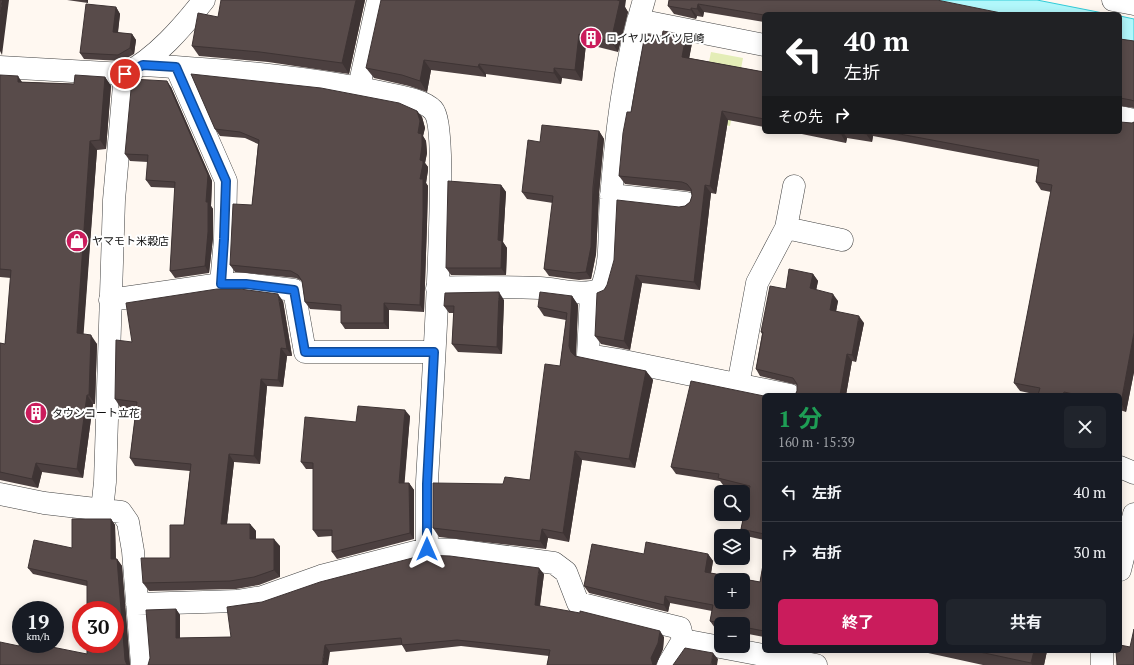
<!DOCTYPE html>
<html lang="ja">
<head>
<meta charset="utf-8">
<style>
	:root { --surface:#171b24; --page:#20242c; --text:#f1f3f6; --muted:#9ea1a6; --line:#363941; --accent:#ca1c5c }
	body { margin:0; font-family:"PT Serif","Noto Sans JP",serif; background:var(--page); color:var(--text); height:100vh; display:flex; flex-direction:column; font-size:15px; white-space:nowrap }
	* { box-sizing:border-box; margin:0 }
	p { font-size:13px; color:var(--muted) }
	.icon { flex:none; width:22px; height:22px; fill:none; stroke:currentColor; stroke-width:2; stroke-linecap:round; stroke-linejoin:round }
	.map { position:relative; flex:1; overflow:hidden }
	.sheet { position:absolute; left:762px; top:393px; width:360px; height:260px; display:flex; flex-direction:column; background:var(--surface); border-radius:6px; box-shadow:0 2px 10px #0003 }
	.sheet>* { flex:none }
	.guide { position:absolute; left:762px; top:12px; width:360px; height:122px; border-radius:6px; box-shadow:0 2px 10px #0003; background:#202124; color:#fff; overflow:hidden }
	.fabs { position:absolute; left:714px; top:485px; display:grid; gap:8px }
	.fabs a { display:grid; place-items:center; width:36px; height:36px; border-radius:6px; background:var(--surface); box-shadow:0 2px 10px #0003; font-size:20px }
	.speed { position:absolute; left:12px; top:601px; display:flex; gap:8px; font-size:20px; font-weight:700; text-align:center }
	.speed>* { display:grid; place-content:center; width:52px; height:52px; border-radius:50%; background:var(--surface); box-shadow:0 2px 10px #0003; line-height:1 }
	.speed small { font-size:10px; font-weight:400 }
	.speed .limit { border:6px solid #d22; background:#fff; color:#111 }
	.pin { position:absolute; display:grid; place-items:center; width:34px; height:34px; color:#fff; margin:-17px; border:2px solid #fff; border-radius:50%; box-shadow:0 1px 4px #0007 }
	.me { position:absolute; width:44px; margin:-22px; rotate:0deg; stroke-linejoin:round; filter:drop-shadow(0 0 3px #0008) }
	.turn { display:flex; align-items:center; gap:14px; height:84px; padding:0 16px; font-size:18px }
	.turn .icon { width:52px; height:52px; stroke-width:2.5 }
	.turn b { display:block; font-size:28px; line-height:34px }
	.then { display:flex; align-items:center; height:38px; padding:0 16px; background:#0003; gap:8px; font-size:15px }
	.round { display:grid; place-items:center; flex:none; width:42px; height:42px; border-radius:6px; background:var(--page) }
	.overview { display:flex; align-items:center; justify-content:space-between; height:68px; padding:0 16px }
	h1 { font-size:24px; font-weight:700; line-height:30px; color:#1e9e55 }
	.primary-button { display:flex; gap:8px; margin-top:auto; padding:8px 16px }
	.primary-button a { flex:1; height:46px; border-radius:6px; background:var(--accent); color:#fff; font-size:16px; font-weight:700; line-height:46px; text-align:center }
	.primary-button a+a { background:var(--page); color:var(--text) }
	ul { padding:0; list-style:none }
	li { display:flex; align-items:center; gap:12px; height:60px; padding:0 16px; border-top:1px solid var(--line) }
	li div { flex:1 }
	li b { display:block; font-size:15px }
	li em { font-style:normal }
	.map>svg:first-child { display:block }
	.green { fill:#e4edb7 }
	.water { fill:#b1f7fb; stroke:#32cbd7 }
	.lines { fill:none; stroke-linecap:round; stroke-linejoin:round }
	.minor-casing { stroke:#424242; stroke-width:23 }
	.minor { stroke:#fff; stroke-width:22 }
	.wall { fill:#4c4040 }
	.shaded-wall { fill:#3e3434 }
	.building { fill:#584b4a; stroke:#3e3434; fill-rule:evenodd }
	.route-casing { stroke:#114b97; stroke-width:10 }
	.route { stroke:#1a73e8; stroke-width:7 }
	.labels { text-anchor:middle; stroke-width:4; stroke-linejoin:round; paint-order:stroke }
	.poi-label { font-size:11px; fill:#0f0f0f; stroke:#fff; text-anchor:start }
</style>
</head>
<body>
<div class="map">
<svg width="1134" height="665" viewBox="0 0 1134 665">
	<rect width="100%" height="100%" fill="#fff8f1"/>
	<path class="green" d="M711 52 743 58 730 126 697 120Z"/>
	<path class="water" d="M919 0H1037L1108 14H990Z
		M1120 16 1134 19V43L1120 40Z"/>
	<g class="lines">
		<g class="minor-casing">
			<path id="minor" d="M1113 0 1134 4
				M638 20 764 45
				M143 65C225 70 308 76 389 94 403 97 423 100 433 110 452 130 429 435 427 482 426 504 427 527 427 549
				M0 67 125 74
				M176 67 226 181 225 239 221 284
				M359 87 378 0
				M1120 117 1134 120
				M611 195 686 203
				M786 228 842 240
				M437 288C471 286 506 287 540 288 559 289 583 297 601 289 613 260 608 229 611 199 616 132 624 64 644 0
				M591 293 588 355 619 360 790 395
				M110 300 221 284H246L294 290 305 352H434
				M738 385 757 283 786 228 794 186
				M1120 467 1134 473
				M0 494 44 503 121 512 128 522 133 551 142 665
				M102 510 105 482 114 200 125 74C156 58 182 28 204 0
				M1120 570 1134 514
				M137 604 237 601 262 597 321 576 427 549 455 550 554 563 566 572 578 603 680 628 683 640 816 665
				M1102 651V665
				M668 665 683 640"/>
		</g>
		<use href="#minor" class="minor"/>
	</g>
	<path class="wall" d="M67 0H88V3Z
		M365 0 349 74 268 62 199 56 192 46 218 17Z
		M669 0H937L764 14V22L704 12 703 17 697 16 696 19 674 14 668 6Z
		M116 7 120 14 118 33 132 34 136 40 134 54 122 61 84 59 80 53Z
		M625 7 628 12 618 52 586 44 582 81 562 78 561 84 486 74V77L431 70 427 92 409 86 374 78 366 68Z
		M686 35 692 43 689 58 764 72V127L728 120 716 194 711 193 700 290 642 283 630 350 601 344 595 336 604 290 679 207 685 206 690 202 692 196V192L688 191 625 184 619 176 631 112 662 37Z
		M1120 39 1134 41V108L1120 106Z
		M0 75 22 82 74 84 105 77 111 86 106 149 97 150 83 334 97 344 95 404H93L83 478 42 472 38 488 0 480V343L5 344 11 278 0 277Z
		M171 87 212 181 211 206 213 209V238L209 273 175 278 170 271 175 188 151 187 146 180 148 162 130 161 125 154Z
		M417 111 422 117 425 128 423 136 426 141 427 153 425 163 428 167V170L426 183 428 186 427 224 424 312 389 310V329H345L341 323V311L310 309 305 302 302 281 296 278 235 272 230 265 252 205 258 144 245 138 220 136 215 129Z
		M1134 122V372L1126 412 1120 410V395H1038L1020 391 1014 383 1051 192 1041 190 1036 182 1038 167 873 136 872 142 847 138 846 143 792 132H1120Z
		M599 131 604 139 599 194 596 254 591 279 579 280 549 276 544 269 553 203 527 199 522 192 540 142Z
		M501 185 506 192 503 242 507 248 506 275H451L446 268Z
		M813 274 818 281 816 290 838 301 836 311 864 323 856 362 852 361 846 395H795L797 391V385L760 376 756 369 762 334 761 332 786 289Z
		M572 296 578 305 576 354V357L646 371 653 380 635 468 582 460 569 542 548 538 546 549 439 537 433 528 503 484 530 480 560 366 566 320 544 316 538 307Z
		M504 300 502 354 458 352 452 344 454 313H449L444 306Z
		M283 301 292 356H287L283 387 267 386 260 464 234 462 227 524H250L256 531V539L280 546V577L259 585 236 589 149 591 143 583 170 558 184 525 190 471 135 466 130 458 136 409 120 407 115 399 132 342Z
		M764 396V540L746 536 741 529 748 492 723 485 720 481 676 474 671 467Z
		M410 416 404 483H409L414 490V539L337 559 332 552V536L318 537 313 530V469H306L301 462 356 422Z
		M111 519 115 525 116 559H117L122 566 130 665 19 646 87 654V586L33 574 28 568 72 548Z
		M644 554H708L713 561 711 573 760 582 764 559V637L743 633V624H721V629L715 628 710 621 712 611 670 603 668 612 589 593 584 586Z
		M544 574 540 606 664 637 663 649 656 665H547L549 656 461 646 406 652 402 645 330 652 148 665 176 609 180 615V638L231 637Z
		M919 651H1047L1044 665H983Z"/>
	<path class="shaded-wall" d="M2 0H9L2 55 0 51V15Z
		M85 0H88V3Z
		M356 0H365L349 74 342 63Z
		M617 0H626L625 7 628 12 618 52 611 41Z
		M698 4 704 12 703 17 697 9Z
		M116 7 120 14 117 38 113 32Z
		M691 8 697 16 696 19 691 10Z
		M132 34 136 40 134 54 130 48Z
		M579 34 586 44 582 81 575 70Z
		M686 35 692 43 688 65 682 57Z
		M424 60 431 70 427 92 420 81Z
		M479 64 486 74V77L478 67Z
		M554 68 562 78 561 84 554 73Z
		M18 76 24 85 18 82Z
		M105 77 111 86 106 149 100 140Z
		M167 81 171 87 212 181 211 206 213 209V238L209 273 205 266 206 202Z
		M417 111 422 117 425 128 423 136 426 141 427 153 425 163 428 167V170L426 183 428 186 427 224 424 312 420 305V179L418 133Z
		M722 111 728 120 716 194 710 186Z
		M599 131 604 139 599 194 596 254 591 279 586 272Z
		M841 132H843L847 138 846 143 841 134Z
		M867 132H870L873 136 872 142 866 134Z
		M90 141 97 150 83 342 77 333Z
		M501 185 506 192 503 242 507 248 506 275 501 268 498 240Z
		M705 185 711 193 700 290 694 282Z
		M813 274 818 281 815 296 810 288Z
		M636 275 642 283 630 350 624 341Z
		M499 292 504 300 502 354 497 347Z
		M278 294 283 301 292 356 287 349Z
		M833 294 838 301 835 317 830 310Z
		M572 296 578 305 576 354 577 361 571 352 569 346Z
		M384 303 389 310V329L384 323Z
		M859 316 864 323 856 362 852 355Z
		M1134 333V372L1126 412 1121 403Z
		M91 335 97 344 95 404 89 395Z
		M281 348 287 356 283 387 278 380Z
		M847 354 852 361 846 395H840Z
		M646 371 653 380 635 468 629 459Z
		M261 379 267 386 260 464 254 456Z
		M87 395 93 404 83 478 77 469Z
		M405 410 410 416 404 490 399 483Z
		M575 451 582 460 569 542 563 533Z
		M229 454 234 462 226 532 221 524Z
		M36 463 42 472 38 488 32 479Z
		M409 483 414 490V539L410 533Z
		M111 519 115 525 116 566 111 559Z
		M250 524 256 531V547L250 539Z
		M542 529 548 538 546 549 540 541Z
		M274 539 280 546V577L274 570Z
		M708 554 713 561 710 579 705 572Z
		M117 559 122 566 130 665H127L125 660Z
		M539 568 544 574 539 611 535 605Z
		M665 596 670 603 668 612 664 605Z
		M176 609 180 615V644L176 638Z
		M660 631 664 637 663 649 656 665H653L651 658Z
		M325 645 330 652 328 665H322Z
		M1034 651H1047L1044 665H1032L1031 663Z
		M713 653 718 659 717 665H711Z"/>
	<path class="building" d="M0 0H2L0 15Z
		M221 0H356L342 63 260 52 192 46 198 13 218 17Z
		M381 0H617L620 1 611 41 579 34 575 70 554 68V73L479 64 478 67 424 60 420 81 402 75 366 68Z
		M669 0H937L1006 14H764V15L698 4 697 9 691 8V10L668 6Z
		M86 4 116 7 113 32 132 34 130 48 118 55 80 53Z
		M663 31 686 35 682 57 764 72V119L722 111 710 186 705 185 694 282 636 275 624 341 595 336 597 293 604 290 607 285 614 260 617 200 679 207 685 206 690 202 692 196 691 189 687 184 682 182 619 176 623 133 627 112H631L645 34 662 37Z
		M1120 39 1134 41V101L1131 100 1120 98Z
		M191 74 321 88 399 103 417 111 420 121 418 133 422 134V146L420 160 423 161V164L420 179H423V217L420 305 384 303V323H341V305L305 302 302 281 298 275 291 271 230 265 233 204 252 205 259 140 240 132 215 129Z
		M0 75 18 76V82L74 84 75 75 105 77 100 140 90 141 77 333 91 335 89 395H87L77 469 36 463 32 479 0 472V343L5 344 11 270 0 269Z
		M132 79 167 81 208 175 206 202H208V232L205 266 170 271 175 182 146 180 148 155 125 154Z
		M1120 122 1132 123 1134 122V333L1121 403H1120V395H1078L1064 392 1063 395H1038L1040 388 1014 383 1052 185 1036 182 1039 160 889 132H1120Z
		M542 125 599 131 593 187 591 247 586 272 574 273 544 269 553 196 522 192 528 140 540 142Z
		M828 132H841V134Z
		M855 132H867L866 134Z
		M448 181 501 185 498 240 502 241 501 268H446Z
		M789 269 813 274 810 288 833 294 830 310 859 316 852 355 847 354 840 395H795L797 391V384L793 378 756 369 763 332H761L770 286 786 289Z
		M217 289H240L278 294 287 349 281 348 278 380 261 379 254 456 229 454 221 524H250V539H274V570L254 577 230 581 143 583 141 558H170V525H184L191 464 130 458 137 402 115 399 116 340 132 342 126 303Z
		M499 292 497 347 452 344 454 306H444L445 293Z
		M540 292 572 296 569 346 571 352 575 356 646 371 629 459 575 451 563 533 542 529 540 541 433 528V483L503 484 505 477 530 480 545 364 560 366 567 313 538 307Z
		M691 381 764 396V534L741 529 750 486 718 478 719 474 671 467Z
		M358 406 405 410 399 483H409L410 533 332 552V530H313V463L301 462 305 417 356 422Z
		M72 519H111V559H117L125 660 127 665H0V642L19 646 20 640 21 641V644H37L87 654V644H115V610H87V581L28 568 34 540 72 548Z
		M646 542 708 554 705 572 760 582 764 559V631L743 627V624H726L710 621 713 605 665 596 664 605 584 586 592 544 644 554ZM721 580H743V602H721Z
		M424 555 450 556 539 568 535 605 580 613V611L660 631 658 643 651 658 653 665H547L550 650 457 640 402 645 401 638 325 645 322 665H148L150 658 146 610 176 609V638L231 637 227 607 262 602 320 582Z
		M1134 629V665H1117L1116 651H1120V645L1130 647Z
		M685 648 713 653 711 665H673Z
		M975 651H1034L1031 663Z"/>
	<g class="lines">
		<g class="route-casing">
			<path id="route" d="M125 74 143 65 176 67 226 181 224 239 221 284H246L294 290 305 352H434L427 484V549"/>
		</g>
		<use href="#route" class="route"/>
	</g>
	<defs>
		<g id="building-disc" transform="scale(1.15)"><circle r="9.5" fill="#ca1c5c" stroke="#fff"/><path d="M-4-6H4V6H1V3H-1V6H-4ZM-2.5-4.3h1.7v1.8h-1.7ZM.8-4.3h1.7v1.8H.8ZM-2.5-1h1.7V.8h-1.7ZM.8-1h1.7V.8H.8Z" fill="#fff"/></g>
		<g id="shop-disc" transform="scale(1.15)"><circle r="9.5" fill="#ca1c5c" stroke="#fff"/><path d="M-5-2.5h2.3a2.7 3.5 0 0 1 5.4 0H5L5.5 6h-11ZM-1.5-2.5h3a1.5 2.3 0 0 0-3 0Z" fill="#fff"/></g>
	</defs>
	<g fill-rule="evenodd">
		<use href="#building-disc" x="591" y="38"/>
		<use href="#shop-disc" x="77" y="241"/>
		<use href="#building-disc" x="36" y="413"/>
	</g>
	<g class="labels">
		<g class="poi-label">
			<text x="606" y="42">ロイヤルハイツ尼崎</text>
			<text x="92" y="245">ヤマモト米穀店</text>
			<text x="52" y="417">タウンコート立花</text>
		</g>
	</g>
</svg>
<div class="fabs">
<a><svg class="icon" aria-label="search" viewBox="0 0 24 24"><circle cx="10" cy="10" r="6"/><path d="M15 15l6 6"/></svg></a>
<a><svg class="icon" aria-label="layers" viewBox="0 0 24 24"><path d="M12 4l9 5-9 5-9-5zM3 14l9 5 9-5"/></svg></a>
<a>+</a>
<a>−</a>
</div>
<div class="speed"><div>19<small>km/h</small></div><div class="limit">30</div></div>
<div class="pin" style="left:125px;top:74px;background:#d93025"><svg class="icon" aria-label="arrive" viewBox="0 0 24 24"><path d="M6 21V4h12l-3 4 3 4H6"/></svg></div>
<svg class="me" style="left:427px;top:549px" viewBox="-20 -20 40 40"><path d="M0-17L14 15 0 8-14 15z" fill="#1a73e8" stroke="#fff" stroke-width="4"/></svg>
<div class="guide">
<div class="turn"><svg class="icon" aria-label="left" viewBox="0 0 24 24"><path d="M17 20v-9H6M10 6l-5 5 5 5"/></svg><div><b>40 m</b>左折</div></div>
<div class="then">その先<svg class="icon" aria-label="right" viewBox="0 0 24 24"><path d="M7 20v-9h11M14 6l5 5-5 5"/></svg></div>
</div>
<section class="sheet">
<div class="overview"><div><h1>1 分</h1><p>160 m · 15:39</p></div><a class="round"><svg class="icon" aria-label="close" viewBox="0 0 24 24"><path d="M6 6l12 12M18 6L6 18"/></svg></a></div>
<ul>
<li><svg class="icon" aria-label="left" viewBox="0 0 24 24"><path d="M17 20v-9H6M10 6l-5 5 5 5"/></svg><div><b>左折</b></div><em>40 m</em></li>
<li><svg class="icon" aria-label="right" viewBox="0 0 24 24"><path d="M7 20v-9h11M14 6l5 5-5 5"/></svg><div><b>右折</b></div><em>30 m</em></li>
</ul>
<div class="primary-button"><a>終了</a><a>共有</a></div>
</section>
</div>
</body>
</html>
